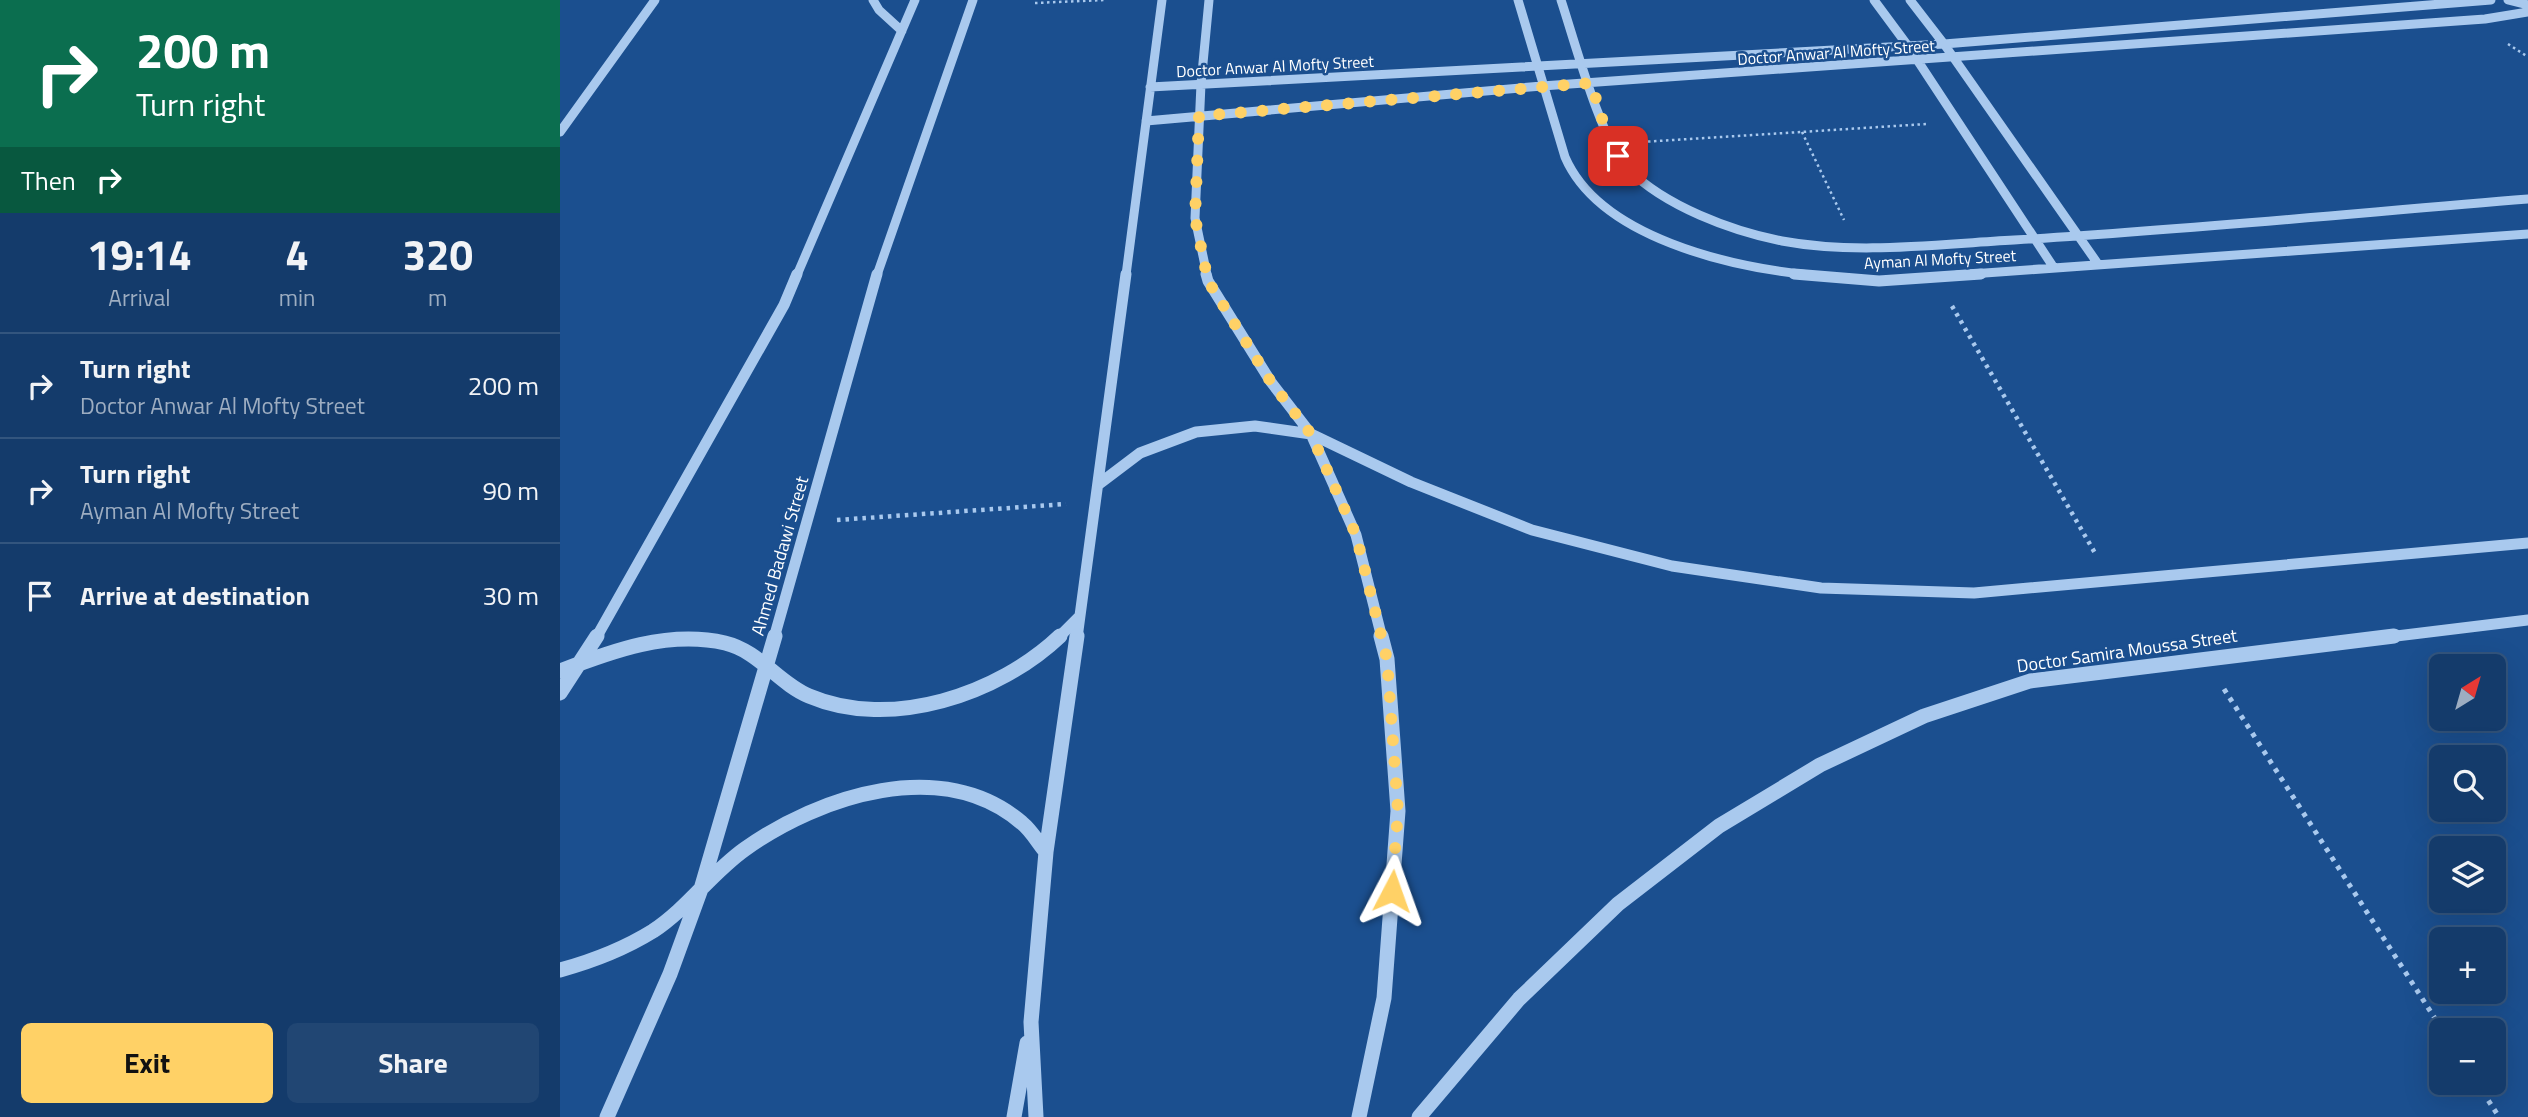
<!DOCTYPE html>
<html lang="en">
<head>
<meta charset="utf-8">
<style>
	:root { --surface:#143b6b; --page:#214673; --text:#f1f3f6; --muted:#9dadc1; --line:#33557e; --accent:#ffd166 }
	body { margin:0; font-family:"Titillium Web",sans-serif; background:var(--page); color:var(--text); height:100vh; display:flex; flex-direction:column; font-size:26px; white-space:nowrap }
	* { box-sizing:border-box; margin:0 }
	p { font-size:23px; color:var(--muted) }
	.icon { flex:none; width:38px; height:38px; fill:none; stroke:currentColor; stroke-width:2; stroke-linecap:round; stroke-linejoin:round }
	.map { position:relative; flex:1; overflow:hidden }
	.side { display:flex; flex-direction:column; background:var(--surface); width:560px }
	.side>* { flex:none }
	.guide { background:#0b6e4f; color:#fff; overflow:hidden }
	.needle { width:46px; rotate:37deg }
	.controls { position:absolute; left:1869px; top:654px; display:grid; gap:14px }
	.controls a { display:grid; place-items:center; width:77px; height:77px; border-radius:10px; background:var(--surface); box-shadow:0 7px 28px #0002,0 0 0 2px var(--line); font-size:35px }
	.pin { position:absolute; display:grid; place-items:center; width:60px; height:60px; color:#fff; margin:-30px; border-radius:14px; box-shadow:0 4px 10px #0006 }
	.me { position:absolute; width:77px; margin:-38px; rotate:4deg; stroke-linejoin:round; filter:drop-shadow(0 0 5px #0008) }
	.turn { display:flex; align-items:center; gap:24px; height:147px; padding:0 21px; font-size:32px }
	.turn .icon { width:91px; height:91px; stroke-width:2.5 }
	.turn b { display:block; font-size:49px; line-height:60px }
	.then { display:flex; align-items:center; height:66px; padding:0 21px; background:#0003; gap:14px; font-size:26px }
	.eta { display:flex; justify-content:space-evenly; align-items:center; height:119px; text-align:center }
	.eta b { font-size:42px; font-weight:700; line-height:49px }
	.button { display:flex; gap:14px; margin-top:auto; padding:14px 21px }
	.button a { flex:1; height:80px; border-radius:10px; background:var(--accent); color:#111; font-size:28px; font-weight:700; line-height:80px; text-align:center }
	.button a+a { background:var(--page); color:var(--text) }
	ul { padding:0; list-style:none }
	li { display:flex; align-items:center; gap:21px; height:105px; padding:0 21px; border-top:2px solid var(--line) }
	li div { flex:1 }
	li b { display:block; font-size:26px }
	li em { font-style:normal }
	main { display:flex; flex:1; min-height:0 }
	.map>svg:first-child { display:block }
	.lines { fill:none; stroke-linecap:round; stroke-linejoin:round }
	.path-far2 { stroke:#a9c9ee; stroke-width:2.5; stroke-dasharray:2.5 3.5; stroke-linecap:butt }
	.path-far1 { stroke:#a9c9ee; stroke-width:4.5; stroke-dasharray:3.5 5; stroke-linecap:butt }
	.path { stroke:#a9c9ee; stroke-width:5; stroke-dasharray:4.5 6; stroke-linecap:butt }
	.minor-far2 { stroke:#a9c9ee; stroke-width:9 }
	.minor-far1 { stroke:#a9c9ee; stroke-width:11 }
	.minor { stroke:#a9c9ee; stroke-width:15 }
	.route { stroke:#ffd166; stroke-width:12; stroke-dasharray:0 21.6 }
	.labels { text-anchor:middle; stroke-width:5; stroke-linejoin:round; paint-order:stroke }
	.far-street-label { font-size:16px; fill:#fff; stroke:#1b4f8f }
	.street-label { font-size:18px; fill:#fff; stroke:#1b4f8f }
</style>
</head>
<body>
<main>
<section class="side">
<div class="guide">
<div class="turn"><svg class="icon" aria-label="right" viewBox="0 0 24 24"><path d="M7 20v-9h11M14 6l5 5-5 5"/></svg><div><b>200 m</b>Turn right</div></div>
<div class="then">Then<svg class="icon" aria-label="right" viewBox="0 0 24 24"><path d="M7 20v-9h11M14 6l5 5-5 5"/></svg></div>
</div>
<div class="eta">
<div><b>19:14</b><p>Arrival</p></div>
<div><b>4</b><p>min</p></div>
<div><b>320</b><p>m</p></div>
</div>
<ul>
<li><svg class="icon" aria-label="right" viewBox="0 0 24 24"><path d="M7 20v-9h11M14 6l5 5-5 5"/></svg><div><b>Turn right</b><p>Doctor Anwar Al Mofty Street</p></div><em>200 m</em></li>
<li><svg class="icon" aria-label="right" viewBox="0 0 24 24"><path d="M7 20v-9h11M14 6l5 5-5 5"/></svg><div><b>Turn right</b><p>Ayman Al Mofty Street</p></div><em>90 m</em></li>
<li><svg class="icon" aria-label="arrive" viewBox="0 0 24 24"><path d="M6 21V4h12l-3 4 3 4H6"/></svg><div><b>Arrive at destination</b></div><em>30 m</em></li>
</ul>
<div class="button"><a>Exit</a><a>Share</a></div>
</section>
<div class="map">
<svg width="1968" height="1117" viewBox="0 0 1968 1117">
	<rect width="100%" height="100%" fill="#1b4f8f"/>
	<g class="lines">
		<path class="path-far2" d="M475 3 544 0
			M1948 44 1968 57
			M1242 132 1284 220
			M1082 142 1367 124"/>
		<path class="path-far1" d="M1392 306 1535 553
			M277 520 506 504"/>
		<path class="path" d="M1664 689 1883 1031
			M1917 1083 1939 1117"/>
		<path class="minor-far2" d="M313 0 319 10 342 31
			M958 0 1005 157C1040 238 1171 267 1250 275
			M1001 0C1014 39 1042 144 1068 169 1105 206 1171 231 1222 241 1297 255 1378 244 1454 240 1625 230 1797 213 1968 199
			M1314 0 1348 46 1494 268
			M1350 0 1384 44 1538 264
			M1948 0 1968 5
			M590 87 1384 44 1931 0
			M586 121 982 86 1925 19 1968 12
			M0 132 95 0
			M237 275 355 0
			M317 275 413 0
			M566 275 602 0
			M647 275 635 218 641 84 649 0
			M1397 275 1968 234"/>
		<path class="minor-far1" d="M646 274 648 281 711 382 751 434 796 535 822 638
			M1234 274 1319 281 1421 274
			M539 484 580 453 636 432 695 426 751 434 851 482 972 530 1112 566 1261 588 1414 593 1968 543
			M36 638 224 305 237 274
			M214 638 317 274
			M498 638 519 617
			M517 638 566 274
			M1820 638 1968 620"/>
		<path class="minor" d="M0 671C52 651 108 630 165 643 199 651 218 683 249 696 331 731 439 694 500 636
			M0 693 37 636
			M0 970C33 961 64 949 93 931 128 908 151 873 185 849 259 796 383 755 462 823 472 831 478 843 486 852
			M47 1117 110 974 141 889 215 636
			M454 1117 467 1043
			M476 1117 471 1022 486 852 517 636
			M799 1117 824 998 838 811 827 659 821 636
			M859 1117 959 999 1058 904 1159 826 1260 765 1364 716 1470 681 1834 636"/>
	</g>
	<g class="lines">
		<path class="route" d="M832 891 838 811 827 659 796 535 751 434 711 382 648 281 635 218 639 116 1031 83 1050 144 1058 156"/>
	</g>
	<g class="labels">
		<g class="far-street-label">
			<text transform="translate(1276 52) rotate(-4)" y="6">Doctor Anwar Al Mofty Street</text>
			<text transform="translate(715 66) rotate(-3)" y="6">Doctor Anwar Al Mofty Street</text>
			<text transform="translate(1380 259) rotate(-3)" y="6">Ayman Al Mofty Street</text>
		</g>
		<g class="street-label">
			<text transform="translate(220 556) rotate(-74)" y="6">Ahmed Badawi Street</text>
			<text transform="translate(1567 651) rotate(-8)" y="6">Doctor Samira Moussa Street</text>
		</g>
	</g>
</svg>
<div class="controls">
<a><svg class="needle" viewBox="-14 -14 28 28"><path d="M0-13l5 13h-10z" fill="#e53935"/><path d="M0 13l5-13h-10z" fill="#9dadc1"/></svg></a>
<a><svg class="icon" aria-label="search" viewBox="0 0 24 24"><circle cx="10" cy="10" r="6"/><path d="M15 15l6 6"/></svg></a>
<a><svg class="icon" aria-label="layers" viewBox="0 0 24 24"><path d="M12 4l9 5-9 5-9-5zM3 14l9 5 9-5"/></svg></a>
<a>+</a>
<a>−</a>
</div>
<div class="pin" style="left:1058px;top:156px;background:#d93025"><svg class="icon" aria-label="arrive" viewBox="0 0 24 24"><path d="M6 21V4h12l-3 4 3 4H6"/></svg></div>
<svg class="me" style="left:832px;top:891px" viewBox="-20 -20 40 40"><path d="M0-17L14 15 0 8-14 15z" fill="#ffd166" stroke="#fff" stroke-width="4"/></svg>
</div>
</main>
</body>
</html>
